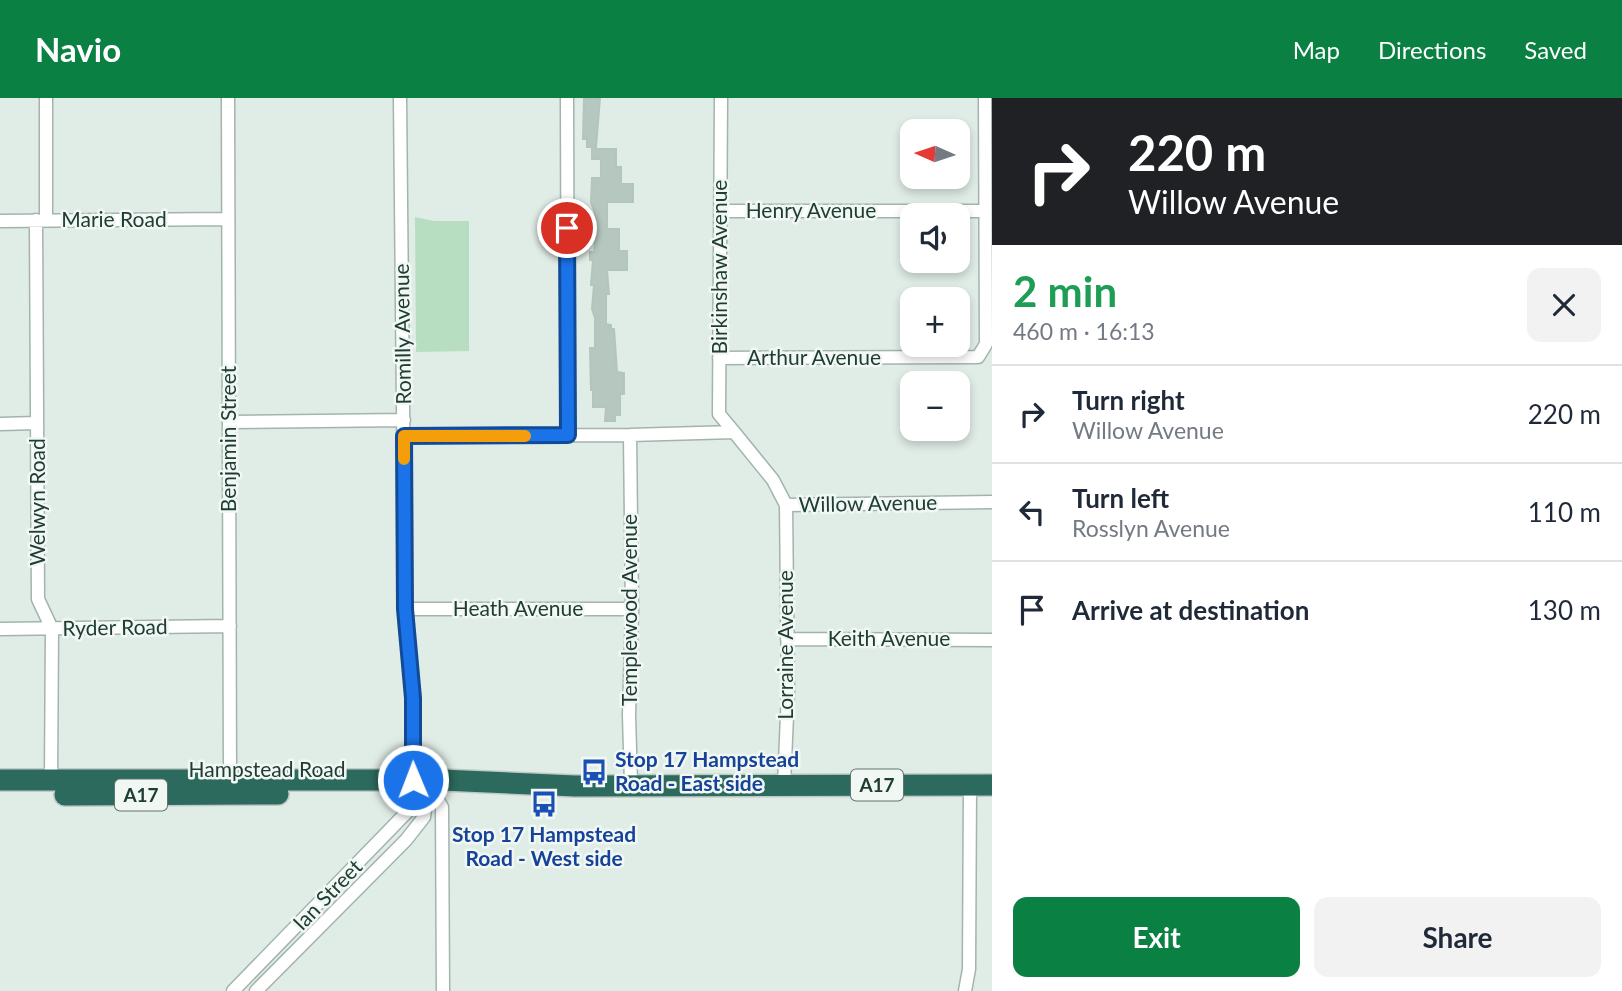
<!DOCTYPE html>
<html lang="en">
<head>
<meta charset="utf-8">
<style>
	:root { --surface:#fff; --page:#f2f2f3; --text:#1f2937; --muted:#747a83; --line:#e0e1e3; --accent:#0b8043 }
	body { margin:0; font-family:Lato,sans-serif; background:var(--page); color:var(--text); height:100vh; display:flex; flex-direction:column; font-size:26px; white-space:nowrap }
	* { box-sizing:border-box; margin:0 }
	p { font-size:23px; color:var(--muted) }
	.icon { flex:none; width:38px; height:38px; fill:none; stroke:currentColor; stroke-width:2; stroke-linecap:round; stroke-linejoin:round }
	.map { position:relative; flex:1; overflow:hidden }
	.sheet { display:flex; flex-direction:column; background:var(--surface); width:630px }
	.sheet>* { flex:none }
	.banner { background:#202124; color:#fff; overflow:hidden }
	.needle { width:46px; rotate:273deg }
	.tools { position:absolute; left:900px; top:21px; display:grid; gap:14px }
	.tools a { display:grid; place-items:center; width:70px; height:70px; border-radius:14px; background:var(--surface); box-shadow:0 4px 10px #0003; font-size:35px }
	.pin { position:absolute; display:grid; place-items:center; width:60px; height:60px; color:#fff; margin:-30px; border:4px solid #fff; border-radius:50%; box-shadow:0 2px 7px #0007 }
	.me { position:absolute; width:77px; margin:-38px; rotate:359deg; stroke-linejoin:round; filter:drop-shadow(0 0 5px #0008) }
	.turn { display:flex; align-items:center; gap:24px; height:147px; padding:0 21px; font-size:32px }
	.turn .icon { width:91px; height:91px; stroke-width:2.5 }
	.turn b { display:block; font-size:49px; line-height:60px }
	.round { display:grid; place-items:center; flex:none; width:74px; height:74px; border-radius:14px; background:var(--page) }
	.summary { display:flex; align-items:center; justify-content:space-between; height:119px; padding:0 21px }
	h1 { font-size:42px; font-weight:700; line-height:52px; color:#1e9e55 }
	.action { display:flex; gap:14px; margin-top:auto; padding:14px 21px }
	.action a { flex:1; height:80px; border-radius:14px; background:var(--accent); color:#fff; font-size:28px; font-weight:700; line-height:80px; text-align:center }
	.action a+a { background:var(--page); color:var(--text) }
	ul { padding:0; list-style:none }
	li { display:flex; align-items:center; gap:21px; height:98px; padding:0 21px; border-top:2px solid var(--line) }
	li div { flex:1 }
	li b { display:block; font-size:26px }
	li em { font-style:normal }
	header { display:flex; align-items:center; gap:42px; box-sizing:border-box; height:98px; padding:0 35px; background:var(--accent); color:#fff }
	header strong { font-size:33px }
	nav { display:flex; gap:38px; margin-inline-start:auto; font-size:24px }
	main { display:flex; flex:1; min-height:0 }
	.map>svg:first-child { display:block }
	.green { fill:#b8dec2 }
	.building { fill:#b5c7bf; stroke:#b2c6bd; stroke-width:2 }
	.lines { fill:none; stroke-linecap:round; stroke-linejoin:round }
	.street-casing { stroke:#a3b4ad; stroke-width:15 }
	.highway-casing { stroke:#c1c9c6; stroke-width:24 }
	.street { stroke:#fff; stroke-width:12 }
	.highway { stroke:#2b6a5d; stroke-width:21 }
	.route-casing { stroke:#114b97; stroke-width:18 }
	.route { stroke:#1a73e8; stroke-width:12 }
	.slow { stroke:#f59e0b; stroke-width:12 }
	.labels { text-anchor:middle; stroke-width:5; stroke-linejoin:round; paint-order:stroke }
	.shield { fill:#f1f8f4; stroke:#5f756e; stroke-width:2 }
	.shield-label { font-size:19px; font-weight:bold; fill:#203d35 }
	.street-label { font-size:21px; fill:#203d35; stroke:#f1f8f4 }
	.transit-label { font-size:21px; font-weight:bold; fill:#164399; stroke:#f1f8f4; text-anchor:start }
</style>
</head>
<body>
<header>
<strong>Navio</strong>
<nav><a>Map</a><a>Directions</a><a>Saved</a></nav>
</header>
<main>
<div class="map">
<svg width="992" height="893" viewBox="0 0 992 893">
	<rect width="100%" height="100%" fill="#e0ece6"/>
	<path class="green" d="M415 119 434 123H469V253L416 254Z"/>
	<path class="building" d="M584 0H600L596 49H587V41H583Z
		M592 51H616V69H621V86H633V104H607V131H619V153H627V172H607L609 196H606V226L611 227V231H614L617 274 624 275V296H620V317H615V323H605L606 309H593V292H591L590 250H595V220L592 211 594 187H591L593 162H590V154H594L596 134 595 115 591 104 592 80H601V61H592Z"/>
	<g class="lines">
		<g class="street-casing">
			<path id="street" d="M46 0V122
				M228 0 230 682
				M400 0 405 511 413 600V682
				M567 0 568 337
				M721 0 719 316 734 334
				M721 113H985
				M36 122 38 501 52 531 51 682
				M0 123 228 121
				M719 260 978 259 986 246 985 0
				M229 324 404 322
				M0 326 37 325
				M630 337 632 511 629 617 631 686
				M404 338 630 337 734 334 773 382 786 407 992 404
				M405 511H632
				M0 531 230 528
				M787 541 992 542
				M784 687 788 594 786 407
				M433 694 442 709 443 893
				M233 893 408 713 414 695
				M256 893 406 742 424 719 427 695
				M965 893 969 871 970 687"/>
		</g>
		<g class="highway-casing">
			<path id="highway" d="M0 682H442L575 688 992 687
				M65 697 278 696"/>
		</g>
		<use href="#street" class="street"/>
		<use href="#highway" class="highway"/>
	</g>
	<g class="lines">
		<g class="route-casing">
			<path id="route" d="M413 682V600L405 511 404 338 568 337 567 130"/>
		</g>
		<use href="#route" class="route"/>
		<path class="slow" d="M404 361V338H525"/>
	</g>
	<defs>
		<g id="bus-bare" transform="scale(2.1)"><path d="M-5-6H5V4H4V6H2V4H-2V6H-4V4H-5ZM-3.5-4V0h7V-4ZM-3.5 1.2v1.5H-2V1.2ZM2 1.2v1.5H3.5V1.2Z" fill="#1a4fb4" stroke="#f1f8f4" stroke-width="2.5" paint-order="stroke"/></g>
	</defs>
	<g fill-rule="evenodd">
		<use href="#bus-bare" x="594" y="674"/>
		<use href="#bus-bare" x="544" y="706"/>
	</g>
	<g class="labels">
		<g class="shield">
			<rect x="851" y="671.5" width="52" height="31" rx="5"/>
			<rect x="115" y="681.5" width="52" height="31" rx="5"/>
		</g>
		<g class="shield-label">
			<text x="877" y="694">A17</text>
			<text x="141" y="704">A17</text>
		</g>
		<g class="street-label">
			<text x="811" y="120">Henry Avenue</text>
			<text x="114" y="129">Marie Road</text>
			<text transform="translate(720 169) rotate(-90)" y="7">Birkinshaw Avenue</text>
			<text transform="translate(403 236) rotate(-91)" y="7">Romilly Avenue</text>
			<text x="814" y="267">Arthur Avenue</text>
			<text transform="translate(229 341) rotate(-90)" y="7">Benjamin Street</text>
			<text transform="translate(38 404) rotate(-90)" y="7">Welwyn Road</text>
			<text transform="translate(868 406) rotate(-1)" y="7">Willow Avenue</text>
			<text x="518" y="518">Heath Avenue</text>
			<text transform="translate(630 512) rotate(-90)" y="7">Templewood Avenue</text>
			<text transform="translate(115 530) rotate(-1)" y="7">Ryder Road</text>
			<text x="889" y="548">Keith Avenue</text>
			<text transform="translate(786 547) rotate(-90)" y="7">Lorraine Avenue</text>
			<text x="267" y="679">Hampstead Road</text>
			<text transform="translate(328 797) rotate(-46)" y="7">Ian Street</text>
		</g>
		<g class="transit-label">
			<text x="615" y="669">Stop 17 Hampstead<tspan x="615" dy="24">Road - East side</tspan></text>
			<text x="544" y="744" text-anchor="middle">Stop 17 Hampstead<tspan x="544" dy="24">Road - West side</tspan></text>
		</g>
	</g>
</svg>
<div class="tools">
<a><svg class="needle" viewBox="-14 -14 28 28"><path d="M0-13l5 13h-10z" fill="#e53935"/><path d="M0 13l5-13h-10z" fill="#747a83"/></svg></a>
<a><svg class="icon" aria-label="sound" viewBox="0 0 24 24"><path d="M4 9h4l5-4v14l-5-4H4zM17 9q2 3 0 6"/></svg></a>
<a>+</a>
<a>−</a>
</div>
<div class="pin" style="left:567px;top:130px;background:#d93025"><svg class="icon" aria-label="arrive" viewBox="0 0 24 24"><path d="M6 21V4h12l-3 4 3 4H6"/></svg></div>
<svg class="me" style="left:413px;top:682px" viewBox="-20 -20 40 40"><circle r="17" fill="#1a73e8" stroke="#fff" stroke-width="3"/><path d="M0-11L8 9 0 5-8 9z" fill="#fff"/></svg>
</div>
<section class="sheet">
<div class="banner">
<div class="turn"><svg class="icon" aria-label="right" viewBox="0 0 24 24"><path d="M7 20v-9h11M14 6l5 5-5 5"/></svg><div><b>220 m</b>Willow Avenue</div></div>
</div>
<div class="summary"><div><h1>2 min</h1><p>460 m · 16:13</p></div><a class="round"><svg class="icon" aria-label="close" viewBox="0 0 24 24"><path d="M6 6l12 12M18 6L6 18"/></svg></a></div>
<ul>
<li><svg class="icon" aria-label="right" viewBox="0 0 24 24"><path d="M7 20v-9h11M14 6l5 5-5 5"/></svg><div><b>Turn right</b><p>Willow Avenue</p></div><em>220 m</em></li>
<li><svg class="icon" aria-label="left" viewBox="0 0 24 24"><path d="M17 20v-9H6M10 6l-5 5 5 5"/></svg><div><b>Turn left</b><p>Rosslyn Avenue</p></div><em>110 m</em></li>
<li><svg class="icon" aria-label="arrive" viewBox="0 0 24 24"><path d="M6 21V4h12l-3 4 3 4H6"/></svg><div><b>Arrive at destination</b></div><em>130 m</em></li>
</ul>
<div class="action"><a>Exit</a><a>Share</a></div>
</section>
</main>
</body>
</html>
